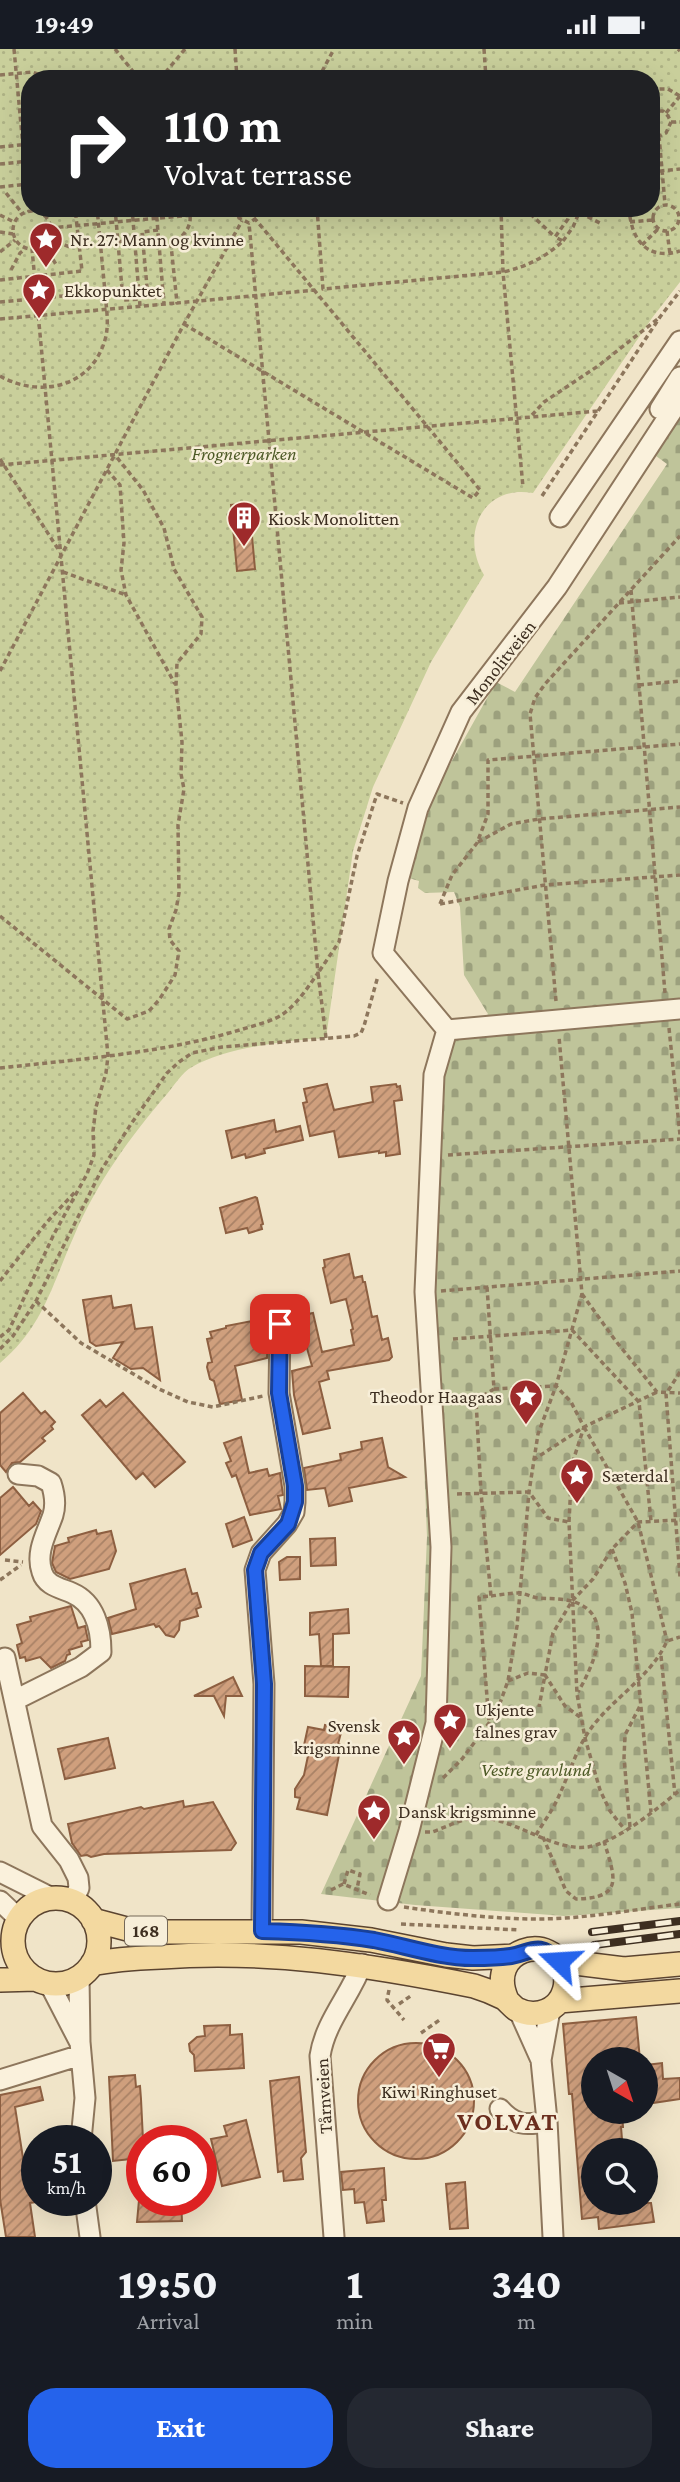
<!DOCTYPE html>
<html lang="en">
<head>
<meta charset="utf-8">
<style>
	:root { --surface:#171b24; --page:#242831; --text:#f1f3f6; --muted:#9ea1a6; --accent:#2563eb }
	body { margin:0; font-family:"Crimson Pro",serif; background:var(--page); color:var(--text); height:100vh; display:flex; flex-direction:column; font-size:26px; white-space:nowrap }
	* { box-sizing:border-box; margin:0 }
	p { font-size:23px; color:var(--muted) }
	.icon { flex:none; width:38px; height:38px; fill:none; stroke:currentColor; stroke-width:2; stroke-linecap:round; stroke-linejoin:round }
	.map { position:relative; height:2188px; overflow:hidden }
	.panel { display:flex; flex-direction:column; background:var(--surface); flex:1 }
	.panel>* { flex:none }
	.top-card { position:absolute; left:21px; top:21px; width:639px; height:147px; border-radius:28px; box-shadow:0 7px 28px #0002; background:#202124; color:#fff; overflow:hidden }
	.needle { width:46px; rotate:141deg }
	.fabs { position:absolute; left:581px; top:1998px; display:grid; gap:14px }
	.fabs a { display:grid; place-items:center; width:77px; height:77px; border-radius:50%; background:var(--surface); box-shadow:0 7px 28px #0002; font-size:35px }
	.speed { position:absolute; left:21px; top:2076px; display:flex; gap:14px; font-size:35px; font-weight:700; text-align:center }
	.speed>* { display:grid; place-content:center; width:91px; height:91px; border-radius:50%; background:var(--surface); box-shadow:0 7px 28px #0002; line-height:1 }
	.speed small { font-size:18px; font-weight:400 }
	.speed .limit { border:10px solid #d22; background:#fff; color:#111 }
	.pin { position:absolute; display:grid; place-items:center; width:60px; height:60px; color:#fff; margin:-30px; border-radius:14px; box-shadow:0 4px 10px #0006 }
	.me { position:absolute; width:77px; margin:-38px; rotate:290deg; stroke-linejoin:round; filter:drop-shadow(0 0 5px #0008) }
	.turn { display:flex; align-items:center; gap:24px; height:147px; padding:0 28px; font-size:32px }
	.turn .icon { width:91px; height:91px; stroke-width:2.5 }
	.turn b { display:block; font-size:49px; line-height:60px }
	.eta { display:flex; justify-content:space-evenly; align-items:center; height:119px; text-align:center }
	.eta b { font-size:42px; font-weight:800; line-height:49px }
	.action { display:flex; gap:14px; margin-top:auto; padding:14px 28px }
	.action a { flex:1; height:80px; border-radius:28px; background:var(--accent); color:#fff; font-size:28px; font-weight:800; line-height:80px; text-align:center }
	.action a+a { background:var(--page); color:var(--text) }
	.status { display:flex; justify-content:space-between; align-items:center; height:49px; padding:0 35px; background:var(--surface); direction:ltr }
	.status svg { height:19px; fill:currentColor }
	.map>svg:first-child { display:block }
	.cemetery { fill:url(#cemetery-stones) }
	.park { fill:url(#park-dots); fill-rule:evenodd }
	.building { fill:url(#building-hatch); stroke:#8d5f41; stroke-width:2 }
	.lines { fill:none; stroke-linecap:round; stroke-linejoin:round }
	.minor-casing { stroke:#8d765c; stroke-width:23 }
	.major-casing { stroke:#5b4430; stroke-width:26 }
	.path { stroke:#8d765c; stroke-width:3.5; stroke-dasharray:5 3.5; stroke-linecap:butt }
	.minor { stroke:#faf1dc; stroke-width:19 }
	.major { stroke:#f3d9a0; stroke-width:23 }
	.rail-casing { stroke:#3d2e20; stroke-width:8 }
	.rail { stroke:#f7eed8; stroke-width:5; stroke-dasharray:16; stroke-linecap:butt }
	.route-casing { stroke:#184099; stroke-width:18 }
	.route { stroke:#2563eb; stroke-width:12 }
	.labels { text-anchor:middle; stroke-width:5; stroke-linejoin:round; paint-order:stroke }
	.shield { fill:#f7eed8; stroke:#756857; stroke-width:2 }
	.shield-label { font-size:18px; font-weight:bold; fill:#3d2e20 }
	.poi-label { font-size:19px; fill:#3d2e20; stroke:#f7eed8; text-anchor:start }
	.park-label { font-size:19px; font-style:italic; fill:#4d5a26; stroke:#f7eed8 }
	.street-label { font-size:19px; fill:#3d2e20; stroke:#f7eed8 }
	.district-label { font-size:26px; font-weight:bold; letter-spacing:2px; fill:#6b2e1e; stroke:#f7eed8 }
</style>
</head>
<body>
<div class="status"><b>19:49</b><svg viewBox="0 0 49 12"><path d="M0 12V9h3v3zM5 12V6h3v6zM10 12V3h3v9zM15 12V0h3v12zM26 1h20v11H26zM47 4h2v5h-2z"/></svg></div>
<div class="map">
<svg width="680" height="2188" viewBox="0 0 680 2188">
	<defs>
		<pattern id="cemetery-stones" width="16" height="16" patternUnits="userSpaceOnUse" patternTransform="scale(1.75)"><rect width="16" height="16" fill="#bfc49a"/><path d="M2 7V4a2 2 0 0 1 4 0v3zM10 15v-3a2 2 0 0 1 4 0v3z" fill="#9ca07d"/></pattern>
		<pattern id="park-dots" width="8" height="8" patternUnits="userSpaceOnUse" patternTransform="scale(1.75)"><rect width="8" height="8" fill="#c9cf9b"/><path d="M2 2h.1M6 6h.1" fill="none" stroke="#aeb285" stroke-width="1.8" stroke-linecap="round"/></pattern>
		<pattern id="building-hatch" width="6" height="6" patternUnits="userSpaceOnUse" patternTransform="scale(1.75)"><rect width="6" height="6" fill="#cf9f7d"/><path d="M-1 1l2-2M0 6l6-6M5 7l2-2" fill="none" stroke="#a98266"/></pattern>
	</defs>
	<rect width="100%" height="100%" fill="#f0e4c8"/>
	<path class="cemetery" d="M680 370V1859L564 1867 415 1856 321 1845 421 1627 427 1488 421 1337 447 981 476 979 488 965 464 926 460 858 454 843 425 844 418 839 419 832 409 829 434 744 496 633 515 643 667 415 656 407Z"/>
	<path class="park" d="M0 0H680V233L652 269 533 444C482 435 460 486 484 526L431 613 373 738 353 802 326 989C289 991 224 999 192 1018 182 1023 174 1037 167 1045 130 1088 96 1135 74 1187 52 1236 43 1278 0 1314ZM30 30H651V159H30Z"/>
	<path class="building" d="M249 454 255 520 237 522 231 456Z
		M327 1035 334 1061 373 1053 371 1038 396 1035 397 1038 400 1037 402 1051 394 1052 400 1105 386 1107V1103L379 1104V1102L339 1108 334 1082 310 1087 303 1054 307 1053 304 1040Z
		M274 1071 276 1083 300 1077 303 1091 264 1100 265 1104 246 1109 245 1105 232 1109 226 1082Z
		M255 1148 257 1149 263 1175 261 1176 262 1180 249 1184 247 1179 226 1184 220 1159Z
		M349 1205 354 1229 362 1227 363 1233H365L372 1268 377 1267 382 1291 388 1289 392 1308 389 1311 327 1322 329 1330 319 1333 330 1379 303 1385 294 1346 292 1322 312 1317 298 1267 313 1264 322 1303 354 1296 351 1281 353 1280 346 1250 331 1254 323 1219 325 1218 324 1211Z
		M111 1247 113 1259 131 1256 135 1280 152 1278 160 1331 143 1319 131 1320 113 1309 123 1293 96 1297 90 1293 83 1251Z
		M262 1270 268 1291 267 1309 235 1317 242 1351 220 1355 214 1332 210 1330 207 1318 208 1314 212 1313 207 1290 212 1289 210 1283 226 1279V1277Z
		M23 1344 41 1365 45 1362 55 1373 51 1377 53 1380 42 1389 45 1392 20 1413 12 1414 6 1423 0 1416V1364Z
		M123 1344 185 1413 155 1438 143 1424 136 1430 82 1366 100 1351 106 1358Z
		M241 1388 249 1424 267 1420 269 1427 280 1424 283 1446 278 1447 281 1460 250 1466 236 1426 232 1428 226 1414 231 1412 224 1394Z
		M382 1389 388 1418 405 1428 349 1439 352 1452 329 1457 325 1439 307 1441 304 1419 341 1411 340 1405 362 1400 361 1393Z
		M13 1438 29 1457 33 1453 41 1462 36 1475 0 1506V1449Z
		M244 1468 252 1491 233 1498 226 1475Z
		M96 1481 97 1485 111 1482 116 1502 109 1520 70 1530 56 1523 52 1514 55 1497 69 1493 68 1489Z
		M335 1489 336 1516 311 1517 310 1490Z
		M287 1508H300V1530L280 1531 279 1513Z
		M185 1520 192 1545 197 1544 201 1558 196 1560 198 1567 180 1572 179 1581 174 1588 166 1586 159 1577 156 1578 154 1575 112 1585 108 1569 136 1560 130 1535Z
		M71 1557 78 1579 85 1577 88 1591 81 1593 82 1597 69 1601 70 1605 67 1606 65 1612 51 1619 40 1608 26 1612 25 1608 20 1609 17 1596 22 1594 17 1576 31 1572 30 1568Z
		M348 1560 349 1584 333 1585V1617H321L319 1585 310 1586V1564Z
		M305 1617 349 1618 348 1648 305 1647Z
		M233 1628 242 1647H226L224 1667 214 1647H194Z
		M325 1676 342 1680 338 1695 341 1696 327 1766 297 1760 300 1749 295 1748V1740L304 1726 309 1702 303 1701 308 1678 324 1681Z
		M108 1689 115 1719 65 1730 58 1700Z
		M183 1752 184 1758 213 1753 236 1794 231 1801 104 1805 91 1808 87 1806 81 1807 72 1794 68 1775 141 1758 144 1760Z
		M636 1968 640 2011H593V2063H622L623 2078H621L623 2102H593V2154H651L654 2173 599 2180 598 2168 582 2170 572 2045H569L563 1975Z
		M230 1976V1986L242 1985 244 2019 195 2022 194 2006 190 2002 189 1995 197 1988 205 1987 204 1977Z
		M358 2052a58 58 0 1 1 116 0a58 58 0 1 1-116 0Z
		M662 2014 663 2030 680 2029V2050L646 2055V2016Z
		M135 2026 136 2038 140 2037 141 2050 143 2091 142 2100H139L140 2109 113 2112 109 2028Z
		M299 2028 306 2103 301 2109 303 2130 284 2132 283 2122 278 2123 270 2032Z
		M40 2038 43 2051 15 2058 25 2122 37 2121V2153L30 2154 35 2188H6L0 2150V2046Z
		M246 2071 260 2128 222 2137 211 2090 227 2087 224 2077Z
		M384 2119 386 2151H382L384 2172 367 2174 364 2153 355 2154 354 2140 343 2141 341 2123Z
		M465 2133 468 2179 450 2180 446 2135Z
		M139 2151H181L182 2172 137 2173Z"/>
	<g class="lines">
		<g class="minor-casing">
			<path id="minor" d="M660 360 680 328
				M560 468 680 292
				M447 981 383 904 398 832 418 759 461 663 557 538 680 350
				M447 981 680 960
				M5 1609 42 1777 69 1811 78 1829 79 1839 73 1852
				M15 1651 81 1618 101 1603C101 1580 95 1554 72 1544 61 1539 46 1537 42 1523 35 1503 47 1484 53 1466 56 1456 54 1443 51 1434L38 1427 18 1425
				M0 1823 52 1849
				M388 1851 409 1782 436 1674 441 1498 425 1243 434 1026 447 981
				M0 1852 19 1870
				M262 1882 264 1635 255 1521 261 1504 287 1475 294 1463 295 1453V1437L279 1344 280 1275
				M79 1928 80 1993 85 2049 81 2091
				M49 1934 79 1992
				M550 1961 541 2011 547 2072 553 2188
				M519 1962 541 2011
				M0 2031 81 2006
				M500 2060C514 2076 526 2077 547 2072
				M85 2151 90 2188
				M334 2188 320 2007C325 1973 350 1947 362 1915"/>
		</g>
		<g class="major-casing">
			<path id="major" d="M13 1892a43 43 0 1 1 86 0a43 43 0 1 1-86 0Z
				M93 1871 127 1880 153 1883H301L371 1891 446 1906 473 1909 513 1907
				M559 1912 624 1920 680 1915
				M92 1915C115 1910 137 1909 161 1908 268 1900 369 1916 474 1937 484 1940 494 1944 504 1949 508 1952 512 1957 516 1960 531 1968 550 1965 560 1951 565 1943 567 1934 565 1925 554 1880 484 1900 507 1951
				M0 1931 36 1930
				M559 1952 680 1942"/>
		</g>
		<path class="path" d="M14 0 29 163
			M115 0 139 30
			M235 0 237 30
			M484 0 486 30
			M678 0 680 2
			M0 26 32 23 53 30
			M160 30 185 0
			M318 30 334 0
			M654 39 656 61
			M651 40H668L680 47
			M651 62H663L668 67 671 73 666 84 659 87 651 86
			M666 64 680 47
			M671 73H680
			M659 87 665 155
			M0 98 30 95
			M0 115 30 112
			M651 123 680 120
			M0 138 29 135
			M6 144 22 164
			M653 169a13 13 0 1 1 26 0a13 13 0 1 1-26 0Z
			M115 159 123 251 140 250
			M132 159 140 257
			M156 159 164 255
			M188 159C195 176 184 187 171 196L177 254 315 241
			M236 159 239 169 249 174 258 168 260 159
			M317 159 323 240 503 223C528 217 544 209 563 192L555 188 568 170 571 159
			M487 159 502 162 511 159
			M501 159 503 223 523 438
			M524 159 555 188
			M629 159C631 190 646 212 680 202
			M13 181a19 19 0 1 1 38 0a19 19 0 1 1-38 0Z
			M580 164 602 175
			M0 166 14 173
			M45 168 60 159
			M630 173 652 171
			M50 179 236 162
			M158 181 142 183 148 249 163 248
			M667 182 670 205
			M0 183 13 185
			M49 189 72 199
			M563 192 573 178 581 159
			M118 193 135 190
			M44 196 57 217
			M642 196 658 180
			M0 203 15 191
			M11 221 20 204 25 200
			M0 231 82 222 75 159
			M0 253 105 243 97 159
			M0 270 176 254
			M184 275 473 449 480 441 256 171
			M0 327C41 350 94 338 106 287 109 272 106 258 105 243
			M532 366 544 353 598 317 659 269
			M0 410 60 503
			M0 416 598 362
			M107 421 120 436 124 494 121 521 126 546 175 635
			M542 447 660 268 680 242
			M63 523 126 546
			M631 541 665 944
			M619 554 680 548
			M0 622 184 275 242 172
			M639 636 680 632
			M478 793 511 775 539 770 680 758
			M440 855 452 826 477 794 488 765V711L680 695
			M440 855 545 836 680 826
			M0 867 127 970 149 962 159 951 175 926 179 902 170 891 169 880 176 861 179 844 178 776 184 740 181 725 182 693 176 636 177 614 201 585 202 568 174 520 164 479 143 441 115 406
			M556 952 530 665 535 649 545 635 680 487
			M669 979 680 1086
			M326 989 318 924 339 893 357 807 377 745 403 754
			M0 1019C81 1010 165 1004 243 980 256 976 273 972 283 965 298 954 308 938 318 924L249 174
			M448 1106 680 1090
			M0 1232 47 1173 76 1142
			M487 1238 494 1340 476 1351 481 1444 491 1547 479 1548 489 1673
			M441 1242 680 1222
			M582 1245 615 1291 657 1343 680 1344
			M36 1252 81 1294 157 1339 188 1353 213 1358 263 1347
			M0 1288 9 1281 54 1185 87 1125 94 1106 93 1082 96 1058 106 1024 108 1007 32 200
			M453 1290 572 1281 639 1353 651 1472
			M0 1300 13 1287 36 1252 102 1120 131 1075 167 1024 179 1013 192 1004 222 998 354 987 361 984 364 977 378 927
			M680 1323 666 1345 680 1528
			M494 1340 556 1337 571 1353 584 1378 572 1415 569 1473 577 1645 585 1689 600 1741 610 1762 625 1781
			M584 1378 638 1473 667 1592
			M533 1411 584 1378 657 1343
			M457 1445 529 1443 548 1469 569 1473
			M612 1500 625 1534 632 1564 651 1763
			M5 1511 23 1513
			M0 1531 21 1516
			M491 1547C500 1546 509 1544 518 1544 525 1544 531 1548 538 1549 549 1550 561 1549 571 1552 617 1564 594 1616 578 1643
			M661 1607 675 1746
			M508 1632 528 1624 545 1626 539 1658
			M580 1668 565 1657 545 1626 553 1584 572 1552 593 1530 612 1500 638 1473 680 1471
			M443 1729 462 1710 489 1674 500 1654 508 1632 517 1577 529 1443 538 1385 556 1337 582 1245 559 988
			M630 1778 624 1709 625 1686 641 1655
			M425 1783H432C444 1779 459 1771 473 1769 511 1765 550 1803 588 1798 617 1793 657 1760 680 1741
			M536 1786C543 1774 552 1762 558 1749 567 1730 574 1708 584 1690 606 1652 649 1632 667 1592L680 1588
			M543 1788 566 1842 576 1850C626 1849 614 1827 604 1792
			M344 1835 348 1821 360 1825 357 1840
			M331 1841 343 1835 370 1846
			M404 1858C445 1864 486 1869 528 1870 579 1871 630 1861 680 1855
			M401 1875 519 1881
			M389 1941 387 1951 404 1971
			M399 1955 412 1946
			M421 1984 441 1970"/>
		<use href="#minor" class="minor"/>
		<use href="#major" class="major"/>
		<g class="rail-casing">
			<path id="rail" d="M592 1883 680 1872
				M594 1896 680 1885"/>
		</g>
		<use href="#rail" class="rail"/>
	</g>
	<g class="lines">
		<g class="route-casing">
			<path id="route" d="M280 1275 279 1344 295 1437V1453L288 1475 261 1504 255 1521 264 1635 262 1882C299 1883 337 1885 374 1891 406 1897 440 1909 473 1909 485 1909 499 1909 511 1907 533 1903 537 1892 559 1912"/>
		</g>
		<use href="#route" class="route"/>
	</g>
	<defs>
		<g id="sight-pin" transform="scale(1.75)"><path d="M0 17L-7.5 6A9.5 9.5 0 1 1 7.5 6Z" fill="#9e2a2b" stroke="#f7eed8"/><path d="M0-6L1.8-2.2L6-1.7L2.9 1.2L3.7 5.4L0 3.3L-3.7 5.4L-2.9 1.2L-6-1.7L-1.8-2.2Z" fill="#fff"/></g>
		<g id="building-pin" transform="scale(1.75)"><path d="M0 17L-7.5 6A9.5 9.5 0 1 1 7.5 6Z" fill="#9e2a2b" stroke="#f7eed8"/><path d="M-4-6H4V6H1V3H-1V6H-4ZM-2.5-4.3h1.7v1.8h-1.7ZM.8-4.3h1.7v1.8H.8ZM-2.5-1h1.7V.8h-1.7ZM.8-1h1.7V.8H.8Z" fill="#fff"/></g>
		<g id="supermarket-pin" transform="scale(1.75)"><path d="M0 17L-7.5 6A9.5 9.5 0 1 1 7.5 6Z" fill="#9e2a2b" stroke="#f7eed8"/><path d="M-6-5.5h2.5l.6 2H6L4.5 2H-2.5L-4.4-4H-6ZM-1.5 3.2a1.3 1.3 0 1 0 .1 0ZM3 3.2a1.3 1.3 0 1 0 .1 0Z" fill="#fff"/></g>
	</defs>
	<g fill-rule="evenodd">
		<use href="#sight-pin" x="46" y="190"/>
		<use href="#sight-pin" x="39" y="241"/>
		<use href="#building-pin" x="244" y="469"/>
		<use href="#sight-pin" x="526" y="1347"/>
		<use href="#sight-pin" x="577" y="1426"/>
		<use href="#sight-pin" x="450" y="1671"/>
		<use href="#sight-pin" x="404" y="1687"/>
		<use href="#sight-pin" x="374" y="1762"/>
		<use href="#supermarket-pin" x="439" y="2000"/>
	</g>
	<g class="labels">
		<rect class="shield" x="125" y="1867.5" width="42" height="29" rx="5"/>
		<g class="shield-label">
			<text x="146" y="1888">168</text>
		</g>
		<g class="poi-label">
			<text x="70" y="197">Nr. 27: Mann og kvinne</text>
			<text x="64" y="248">Ekkopunktet</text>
			<text x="268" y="476">Kiosk Monolitten</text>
			<text x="502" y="1354" text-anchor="end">Theodor Haagaas</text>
			<text x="602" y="1433">Sæterdal</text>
			<text x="475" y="1667">Ukjente<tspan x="475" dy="22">falnes grav</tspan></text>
			<text x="380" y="1683" text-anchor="end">Svensk<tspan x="380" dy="22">krigsminne</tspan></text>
			<text x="398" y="1769">Dansk krigsminne</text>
			<text x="439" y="2049" text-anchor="middle">Kiwi Ringhuset</text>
		</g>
		<g class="park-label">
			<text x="244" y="411">Frognerparken</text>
			<text x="536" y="1727">Vestre gravlund</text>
		</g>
		<g class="street-label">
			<text transform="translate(500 613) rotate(-52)" y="7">Monolitveien</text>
			<text transform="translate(323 2047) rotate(-93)" y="7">Tårnveien</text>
		</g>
		<g class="district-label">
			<text x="508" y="2081">VOLVAT</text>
		</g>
	</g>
</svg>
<div class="fabs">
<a><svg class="needle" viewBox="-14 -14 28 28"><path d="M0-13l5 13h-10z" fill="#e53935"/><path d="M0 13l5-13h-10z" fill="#9ea1a6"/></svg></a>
<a><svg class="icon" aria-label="search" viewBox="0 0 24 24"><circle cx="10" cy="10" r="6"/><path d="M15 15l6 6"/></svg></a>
</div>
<div class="speed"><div>51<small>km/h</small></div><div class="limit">60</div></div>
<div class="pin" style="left:280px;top:1275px;background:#d93025"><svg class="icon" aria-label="arrive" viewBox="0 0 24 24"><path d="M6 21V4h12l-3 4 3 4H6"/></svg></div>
<svg class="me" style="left:559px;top:1912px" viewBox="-20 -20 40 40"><path d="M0-17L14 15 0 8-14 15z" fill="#2563eb" stroke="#fff" stroke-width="4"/></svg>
<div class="top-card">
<div class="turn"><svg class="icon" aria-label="right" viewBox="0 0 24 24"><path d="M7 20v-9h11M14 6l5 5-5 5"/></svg><div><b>110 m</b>Volvat terrasse</div></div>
</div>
</div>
<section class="panel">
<div class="eta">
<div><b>19:50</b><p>Arrival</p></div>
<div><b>1</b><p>min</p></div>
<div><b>340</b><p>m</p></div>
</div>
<div class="action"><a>Exit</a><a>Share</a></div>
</section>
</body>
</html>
